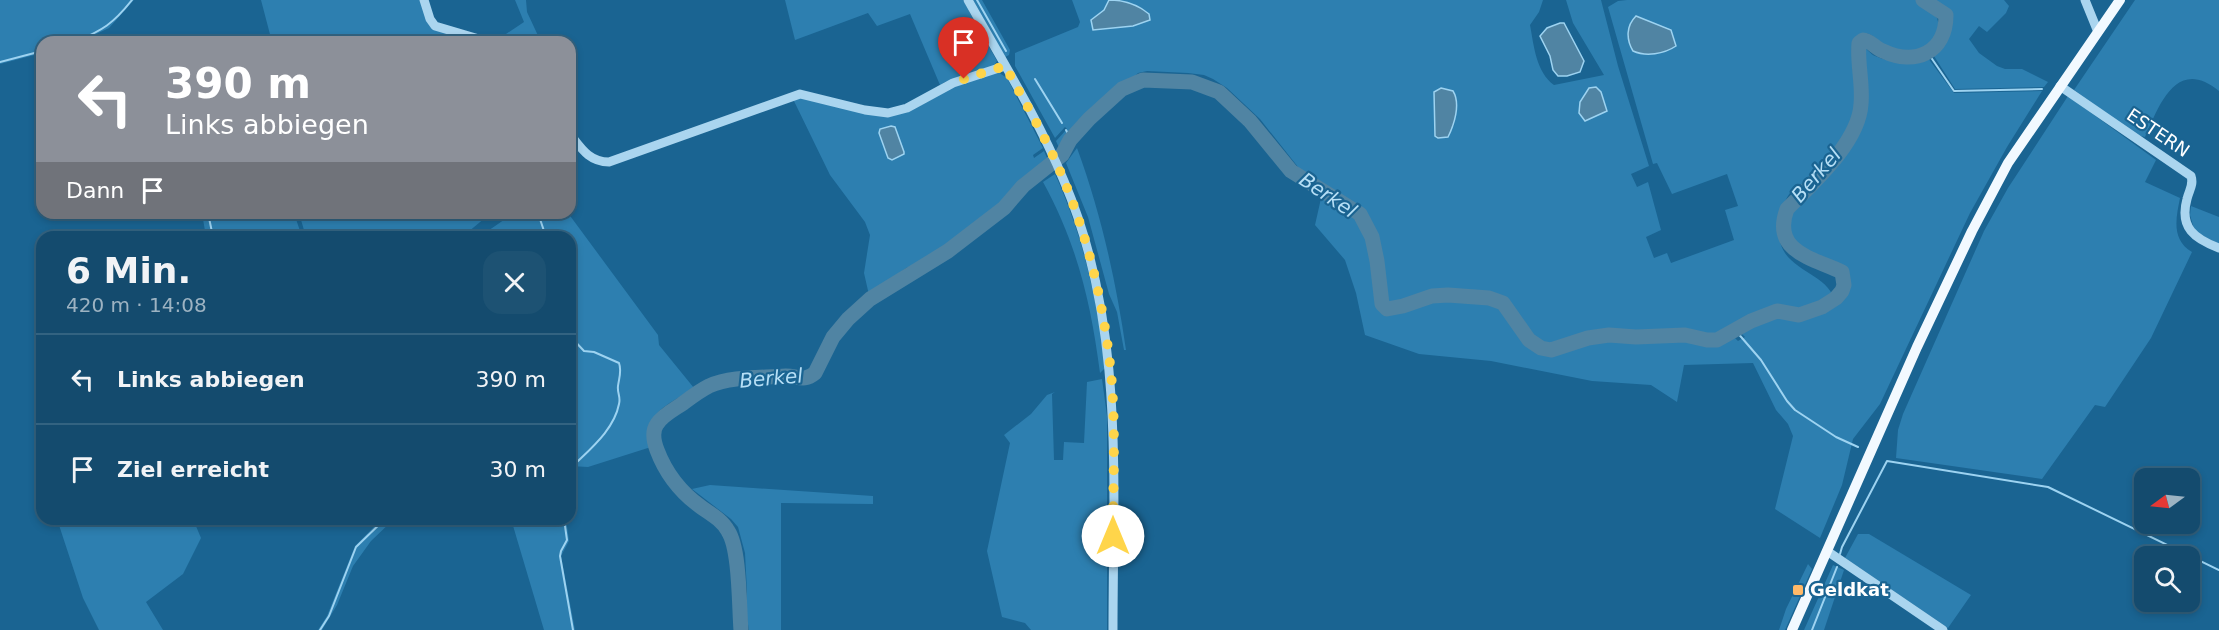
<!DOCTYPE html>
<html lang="de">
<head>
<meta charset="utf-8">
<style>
	:root { --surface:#144b6e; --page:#1d5273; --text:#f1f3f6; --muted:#9db3c2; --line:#336381 }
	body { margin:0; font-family:"DejaVu Sans",sans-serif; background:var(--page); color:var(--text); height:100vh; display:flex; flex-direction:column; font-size:22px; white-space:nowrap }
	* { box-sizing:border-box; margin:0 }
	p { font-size:20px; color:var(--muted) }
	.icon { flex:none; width:33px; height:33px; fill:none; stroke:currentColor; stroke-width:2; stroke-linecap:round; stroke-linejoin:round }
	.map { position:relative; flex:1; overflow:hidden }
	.details { position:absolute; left:36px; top:231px; width:540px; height:294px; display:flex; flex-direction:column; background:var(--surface); border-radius:18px; box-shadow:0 3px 9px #0003,0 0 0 2px var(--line) }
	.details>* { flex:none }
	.hud { position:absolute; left:36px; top:36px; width:540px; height:183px; border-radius:18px; box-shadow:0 3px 9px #0003,0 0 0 2px var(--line); background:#8c9099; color:#fff; overflow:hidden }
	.needle { width:39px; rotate:255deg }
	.buttons { position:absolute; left:2134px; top:468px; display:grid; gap:12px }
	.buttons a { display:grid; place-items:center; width:66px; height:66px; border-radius:12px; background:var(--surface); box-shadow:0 3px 9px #0003,0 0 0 2px var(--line); font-size:30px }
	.pin { position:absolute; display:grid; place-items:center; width:51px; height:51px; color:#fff; margin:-62px -26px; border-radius:50% 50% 50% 0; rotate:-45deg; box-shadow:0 0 6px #0007 }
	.pin .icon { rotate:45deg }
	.me { position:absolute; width:66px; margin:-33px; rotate:0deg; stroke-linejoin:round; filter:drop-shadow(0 0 4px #0008) }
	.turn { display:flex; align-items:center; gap:21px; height:126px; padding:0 30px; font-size:27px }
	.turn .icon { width:78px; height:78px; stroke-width:2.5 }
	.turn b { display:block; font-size:42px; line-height:51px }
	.then { display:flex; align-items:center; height:57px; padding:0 30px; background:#0003; gap:12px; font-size:22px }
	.round { display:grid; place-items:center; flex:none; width:63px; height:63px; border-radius:18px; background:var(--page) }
	.summary { display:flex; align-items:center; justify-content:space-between; height:102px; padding:0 30px }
	h1 { font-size:36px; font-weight:700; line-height:45px }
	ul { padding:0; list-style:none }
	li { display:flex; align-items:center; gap:18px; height:90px; padding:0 30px; border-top:2px solid var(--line) }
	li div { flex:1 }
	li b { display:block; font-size:22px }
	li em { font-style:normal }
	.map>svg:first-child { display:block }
	.green { fill:#2d7fb0; fill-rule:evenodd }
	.water { fill:#5084a3; stroke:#9dd3f1; stroke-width:1.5 }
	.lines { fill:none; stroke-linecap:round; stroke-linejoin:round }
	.stream { stroke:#9dd3f1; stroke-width:2 }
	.river { stroke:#5084a3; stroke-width:15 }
	.minor { stroke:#aad5ef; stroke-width:9 }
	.major { stroke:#f2f9ff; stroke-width:10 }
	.route { stroke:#ffd54a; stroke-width:10; stroke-dasharray:0 18 }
	.poi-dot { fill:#ffb968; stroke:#1a6492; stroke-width:2 }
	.labels { text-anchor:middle; stroke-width:4.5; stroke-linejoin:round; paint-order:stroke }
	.street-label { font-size:18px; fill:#fff; stroke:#1a6492 }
	.poi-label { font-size:18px; font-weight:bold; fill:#fff; stroke:#1a6492; text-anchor:start }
	.water-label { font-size:20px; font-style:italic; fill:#b6dff6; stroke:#1a6492 }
</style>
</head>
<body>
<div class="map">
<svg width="2219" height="630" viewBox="0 0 2219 630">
	<rect width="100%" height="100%" fill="#1a6492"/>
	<path class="green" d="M0 0H134L109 28 79 42H42V53L0 64Z
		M261 0H421L427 19 481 42H272Z
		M515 0H526L527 12 541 42H494L524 22Z
		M785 0H963L997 61 993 67 945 82 940 85 910 14 877 26 868 13 795 40Z
		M973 0H982L1010 50 1009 55 1005 57Z
		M1072 0H1543L1539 12 1530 25C1534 46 1536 72 1554 85L1604 75 1573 23 1566 0H1601L1618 66 1649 166 1631 174 1637 187 1648 182 1661 230 1646 237 1654 258 1667 253 1671 263 1734 240 1725 210 1738 206 1727 174 1672 194 1657 163 1653 164 1608 7 1618 1 1627 0H1917L1937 18 1940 29C1932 46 1918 57 1898 51 1894 50 1888 49 1884 46 1875 39 1870 28 1856 37 1851 50 1855 63 1857 77 1860 99 1857 120 1846 139 1841 147 1823 168 1816 174 1808 181 1797 185 1790 193 1780 207 1775 229 1781 245 1790 272 1831 275 1835 303 1849 294 1850 283 1845 268 1831 264 1800 254 1792 242 1788 236 1787 229 1786 222L1791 212C1817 181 1860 150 1865 108 1867 97 1868 81 1866 70 1865 62 1862 57 1864 48 1869 50 1870 54 1875 56 1892 64 1911 62 1928 58L1954 93 2042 91 2007 147 1970 213 1880 404 1853 439 1842 485 1820 538 1775 509 1793 436 1788 424 1776 410 1753 363 1684 365 1677 402 1651 385 1592 381 1491 361 1419 354 1365 335 1356 293 1345 260 1315 225 1322 194C1333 202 1348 208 1358 218 1376 236 1375 280 1378 305L1386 311H1397L1428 300 1440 298 1487 300 1503 309 1531 346 1549 353 1589 340 1608 339 1629 341 1685 339 1707 343H1718L1733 336 1738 341 1745 337 1742 334 1753 325 1776 316 1798 320 1812 317 1825 309 1796 311 1779 307 1751 315 1742 325 1716 337 1685 332 1631 334 1609 332 1588 334 1549 346C1527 340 1523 320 1508 305 1492 289 1449 289 1428 293 1414 296 1403 304 1388 305L1385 302 1383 282 1375 234 1363 212 1302 172 1260 119 1227 88 1213 79 1204 75 1188 73 1147 71 1138 73 1132 79 1121 84 1086 115 1067 135 1060 150 1056 141 1067 129 1065 127 1055 138 1015 66V53L1078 27 1080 22ZM1434 101 1455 116 1454 126 1435 136Z
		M1930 0H2004L2009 6 2006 13 1987 32 1979 26 1969 39 1979 53 1997 66 2005 69H2022L2048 82 2044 87 1955 89 1934 56C1952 28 1962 22 1930 0Z
		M2135 0H2219V91C2176 56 2159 106 2145 137L2137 135 2074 90Z
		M998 72 1007 78 1043 148 1033 155 1034 158 1044 151 1048 160 1010 190 998 207 939 253 925 261 906 268 869 295 864 273 870 235 865 222 830 175 793 99 799 96 887 116 964 82ZM895 128 904 154 888 158 879 131Z
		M2068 96 2156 160 2145 182 2180 198C2176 218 2171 240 2192 252L2151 338 2105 407 2095 405 2042 479 1896 458 1898 430 1903 414 1984 231 2008 188Z
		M1077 148C1101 213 1116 281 1126 350H1124L1117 312 1109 294 1088 217 1066 163Z
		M1055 174C1084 238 1096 298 1106 367L1100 373C1091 303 1077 244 1043 182Z
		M2191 206 2219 217V244L2195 232 2190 215Z
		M202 213H294L302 237H206Z
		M299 213H491L462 237H306Z
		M514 213H568L658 335 659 345 694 388C667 406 645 410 651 447L588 467 570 466V237H479Z
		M1102 379 1107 416V630H1031L1025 623 1002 617 987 551 1010 443 1004 435 1031 414 1047 395 1055 392 1052 394 1054 460H1063L1064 442 1084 443 1087 382Z
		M710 485 873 496V504L781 503V630H749L746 612 747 591 745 553 738 527 731 519 692 489Z
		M57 519H193L201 538 183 574 146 602 163 630H99L83 598Z
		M382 519H394L371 541 353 566 337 605 322 630H318L327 616 355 546Z
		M511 519H566L569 541 561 556 575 630H544Z
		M1858 534H1869L1971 595 1948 628 1845 558Z
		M1808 564 1812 569 1785 630H1779L1786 609Z
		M1833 565 1844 570 1824 630H1804Z"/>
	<path class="water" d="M1109 0C1124 0 1137 4 1149 14L1150 20 1133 26 1093 30 1091 20 1104 10Z
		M1636 16 1671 30 1676 46C1664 54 1646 57 1633 51 1626 39 1626 26 1636 16Z
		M1560 23H1564L1584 61 1580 72 1567 76H1558L1553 70 1550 56 1540 36 1547 28Z
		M1596 87 1601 92 1607 111 1585 121 1579 113 1580 102 1589 88Z
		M1441 88 1453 91C1461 104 1454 125 1448 137L1438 138 1435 136 1434 92Z
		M891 126 895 127 904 152V154L892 160 888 158 879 133 880 129Z"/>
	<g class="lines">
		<path class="stream" d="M977 0 1006 51
			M75 42C103 30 113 24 132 0
			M1928 53 1954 91 2042 89
			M0 62 42 51
			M1035 79 1062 123
			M1066 130 1071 139
			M208 213 213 237
			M538 213 546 237
			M1736 331 1761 360 1787 401 1795 410 1836 437 1858 447
			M570 336 584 351 594 352 619 363C622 371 619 378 618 386 617 393 621 397 619 404 614 430 590 449 572 467
			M564 519 567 540 561 551 560 556 573 630
			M1840 554 1842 547 1887 461 2048 487 2219 570
			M320 630 329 616 356 547 385 519
			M1812 630 1837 567"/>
		<path class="river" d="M741 630C739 606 740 549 728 531 722 520 711 514 701 507 680 492 666 474 657 450 654 442 652 431 657 424 663 415 673 410 682 404 690 398 699 391 709 386 731 376 761 378 786 376 798 376 804 382 815 373L833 337 848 319 870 299 948 251 1004 208 1023 186 1062 155 1070 140 1089 119 1122 89 1143 80 1192 82 1219 92 1250 121 1291 171 1360 214 1372 237 1377 261 1382 304 1387 309 1403 306 1432 296 1448 295 1489 298 1503 303 1529 340 1541 348 1551 350 1588 338 1609 335 1636 337 1685 335 1707 340H1717L1751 321 1777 311 1799 315 1822 307 1836 298 1842 291 1844 285 1842 272C1813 258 1771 252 1787 209 1813 183 1859 142 1861 104 1863 83 1857 63 1859 43L1863 40C1870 40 1875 48 1883 51 1915 66 1946 53 1946 15L1923 0"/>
		<path class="minor" d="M424 0 430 19 435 26 489 42
			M968 0C1001 59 1038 118 1064 181 1125 323 1113 479 1113 630
			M2085 0 2098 32
			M2060 86 2191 176C2194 185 2189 190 2187 199 2179 228 2195 239 2219 248
			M570 134C581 148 589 162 609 162L800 94 865 110 888 113 907 108 953 83 1005 66
			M1827 551 1943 630"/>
		<path class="major" d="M1792 630 1917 347 1972 231 2008 163 2120 0"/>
	</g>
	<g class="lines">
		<path class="route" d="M964 79 1005 66C1026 104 1049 143 1065 183 1090 244 1104 308 1111 373 1116 427 1113 482 1113 536"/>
	</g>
	<rect class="poi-dot" x="1792" y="584" width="12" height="12" rx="3"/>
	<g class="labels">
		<g class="street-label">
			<text transform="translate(2158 133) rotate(34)" y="6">ESTERN</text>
		</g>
		<g class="poi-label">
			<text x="1810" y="596">Geldkat</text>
		</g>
		<g class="water-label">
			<text transform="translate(1816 175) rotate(-49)" y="7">Berkel</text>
			<text transform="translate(1328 195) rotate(34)" y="7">Berkel</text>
			<text transform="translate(771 378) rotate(-5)" y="7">Berkel</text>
		</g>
	</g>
</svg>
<div class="buttons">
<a><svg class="needle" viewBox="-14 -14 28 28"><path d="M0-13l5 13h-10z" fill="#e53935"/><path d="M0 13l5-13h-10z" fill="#9db3c2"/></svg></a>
<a><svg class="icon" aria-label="search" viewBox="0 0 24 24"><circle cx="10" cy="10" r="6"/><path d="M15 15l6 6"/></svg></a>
</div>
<div class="pin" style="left:964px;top:79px;background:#d93025"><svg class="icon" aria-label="arrive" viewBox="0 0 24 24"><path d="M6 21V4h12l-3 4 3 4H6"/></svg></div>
<svg class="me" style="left:1113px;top:536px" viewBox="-20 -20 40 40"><circle r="19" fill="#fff"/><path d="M0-13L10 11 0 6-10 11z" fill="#ffd54a"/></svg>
<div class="hud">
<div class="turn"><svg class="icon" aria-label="left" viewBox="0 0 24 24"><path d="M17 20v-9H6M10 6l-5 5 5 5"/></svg><div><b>390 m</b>Links abbiegen</div></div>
<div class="then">Dann<svg class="icon" aria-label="arrive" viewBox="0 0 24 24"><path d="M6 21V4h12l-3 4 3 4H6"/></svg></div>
</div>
<section class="details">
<div class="summary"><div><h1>6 Min.</h1><p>420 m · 14:08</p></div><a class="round"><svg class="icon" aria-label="close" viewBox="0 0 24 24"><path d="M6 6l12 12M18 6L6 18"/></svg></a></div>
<ul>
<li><svg class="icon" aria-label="left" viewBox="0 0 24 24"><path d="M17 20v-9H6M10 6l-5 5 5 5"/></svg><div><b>Links abbiegen</b></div><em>390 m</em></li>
<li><svg class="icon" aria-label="arrive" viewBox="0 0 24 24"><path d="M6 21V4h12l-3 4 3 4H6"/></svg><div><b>Ziel erreicht</b></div><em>30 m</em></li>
</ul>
</section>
</div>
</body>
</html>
